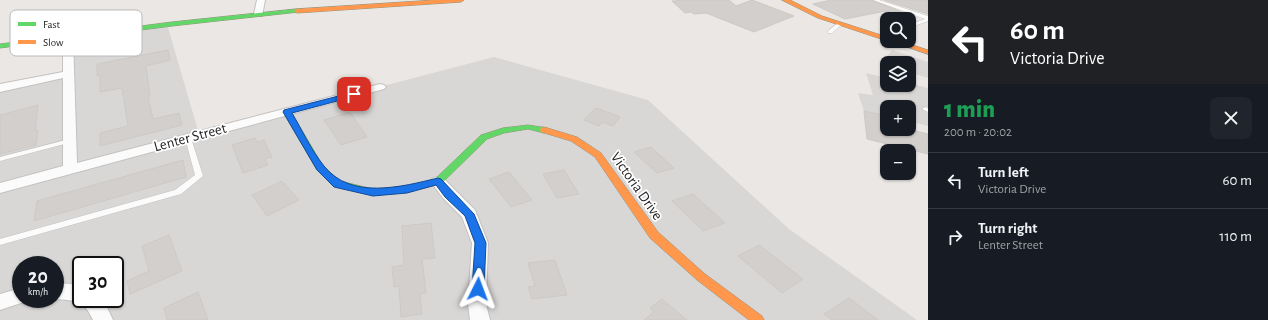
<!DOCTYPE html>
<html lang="en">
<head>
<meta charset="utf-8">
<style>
	:root { --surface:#171b24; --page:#20242c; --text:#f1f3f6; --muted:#9ea1a6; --line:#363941 }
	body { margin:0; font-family:"Alegreya Sans",sans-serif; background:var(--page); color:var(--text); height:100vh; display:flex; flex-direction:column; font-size:15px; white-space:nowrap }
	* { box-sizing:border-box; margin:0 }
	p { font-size:13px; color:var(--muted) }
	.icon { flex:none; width:22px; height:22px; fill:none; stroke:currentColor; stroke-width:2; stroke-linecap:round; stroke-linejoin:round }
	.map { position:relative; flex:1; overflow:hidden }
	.panel { display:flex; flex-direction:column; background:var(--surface); width:340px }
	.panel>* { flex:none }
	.guide { background:#202124; color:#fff; overflow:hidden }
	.buttons { position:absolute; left:880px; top:12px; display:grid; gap:8px }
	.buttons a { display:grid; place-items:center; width:36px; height:36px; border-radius:8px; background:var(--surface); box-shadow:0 1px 3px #0004; font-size:20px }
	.speed { position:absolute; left:12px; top:256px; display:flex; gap:8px; font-size:20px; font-weight:700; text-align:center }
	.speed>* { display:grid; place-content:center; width:52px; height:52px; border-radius:50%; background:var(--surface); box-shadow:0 1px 3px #0004; line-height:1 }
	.speed small { font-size:10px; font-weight:400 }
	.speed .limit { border:2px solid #111; border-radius:6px; background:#fff; color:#111 }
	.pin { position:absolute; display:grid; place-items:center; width:34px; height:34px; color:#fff; margin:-17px; border-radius:8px; box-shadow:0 2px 6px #0006 }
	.me { position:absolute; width:44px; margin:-22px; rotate:3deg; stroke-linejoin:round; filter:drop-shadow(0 0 3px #0008) }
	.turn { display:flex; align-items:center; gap:14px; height:84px; padding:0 16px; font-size:18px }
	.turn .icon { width:52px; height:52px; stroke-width:2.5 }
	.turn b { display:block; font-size:28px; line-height:34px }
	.round { display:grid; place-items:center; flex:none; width:42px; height:42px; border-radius:8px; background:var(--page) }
	.head { display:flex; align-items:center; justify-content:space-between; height:68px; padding:0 16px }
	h1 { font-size:24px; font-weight:800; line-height:30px; color:#1e9e55 }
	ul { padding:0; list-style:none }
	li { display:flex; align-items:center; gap:12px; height:56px; padding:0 16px; border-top:1px solid var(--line) }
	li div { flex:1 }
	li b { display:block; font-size:15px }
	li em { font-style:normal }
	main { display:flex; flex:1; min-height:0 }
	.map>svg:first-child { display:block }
	.residential { fill:#d9d7d6; fill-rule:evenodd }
	.religious { fill:#d8d7d6 }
	.building { fill:#d3cfcd; stroke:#cdc9c5 }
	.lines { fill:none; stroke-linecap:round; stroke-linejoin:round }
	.lane-casing { stroke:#c3c2c0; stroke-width:1 }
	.street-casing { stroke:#c3c2c0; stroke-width:2 }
	.fast-casing { stroke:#94937c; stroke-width:1 }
	.slow-casing { stroke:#94937c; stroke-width:1 }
	.lane { fill:#fcfbfb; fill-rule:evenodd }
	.street { fill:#fcfbfb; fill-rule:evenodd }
	.fast { fill:#63d668; fill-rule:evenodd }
	.slow { fill:#ff974d; fill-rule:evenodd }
	.route { fill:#1a73e8; stroke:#114b97 }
	.labels { text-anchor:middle; stroke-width:3.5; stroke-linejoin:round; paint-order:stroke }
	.street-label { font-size:15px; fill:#1c1c1c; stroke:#fff }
	.key { fill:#fff; stroke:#bbb; stroke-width:1 }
	.key-label { font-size:11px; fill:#1c1c1c }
</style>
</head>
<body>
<main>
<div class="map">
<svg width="928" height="320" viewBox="0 0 928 320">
	<rect width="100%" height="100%" fill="#eae7e4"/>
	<path class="residential" d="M167 24 199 134 494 57 648 100 789 229 917 320H0V90L68 76V37ZM21 265H55V299H21ZM81 265H115V299H81Z"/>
	<path class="religious" d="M892 50 928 62V78L909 72V63H887V64L882 63Z
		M866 73 887 78V85H909V83L928 88V126L909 121V107H887V116L864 111 858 93 873 95Z"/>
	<path class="building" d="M688 0H729L736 6 752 0 794 16 754 32 706 13 694 14 691 12 685 13 672 1Z
		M831 0H872L904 13 898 15 886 11 845 19 813 4Z
		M884 0H928V14Z
		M168 50 170 60 146 66 150 96 148 97 153 119 179 113 182 125 100 146V133L128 126 122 88 100 92V75L97 76V64Z
		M38 105 35 130H38L36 145 0 154V115Z
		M596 108 620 117 613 126 602 122 599 126 584 120Z
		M864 111 887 116V129H908L928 134V154L867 139Z
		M350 112 367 137 341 145 324 120Z
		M255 138 257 142 264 140 272 157 265 159 268 165 243 173 232 145Z
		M651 147 674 168 657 173 634 152Z
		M183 160 186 177 34 221 37 201Z
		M564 170 579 194 557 198 543 174Z
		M509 172 532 200 511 207 489 179Z
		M282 181 299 200 267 216 252 195Z
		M693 194 725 223 703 231 672 201Z
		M431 223 435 258 422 259 426 293 420 294 422 314 401 317 399 286 394 287 392 267 404 265 402 226Z
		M169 235 182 271 130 294 127 281 149 271 142 246Z
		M759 245 803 279 782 293 738 256Z
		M555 260 567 295 532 299 528 287 535 286 528 263Z
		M198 292 208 320H167L164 308Z
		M849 298 878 320H832L824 314Z
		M662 299 687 320H644L654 312 650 308Z"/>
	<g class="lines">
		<g class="lane-casing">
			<path id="lane" d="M873 0H879L928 16V21L909 28V25L925 19Z
				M838 23 842 24 832 33H828V31Z
				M925 107 928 108V112L922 109Z
				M188 136 191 138 203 176 181 194 0 245V239L175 190 195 175 185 138Z
				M70 139 73 141 72 142 0 161V157Z"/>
		</g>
		<g class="street-casing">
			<path id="street" d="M257 0H265L262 16H256L254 14Z
				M68 34 73 37 77 163 380 84 384 85 386 87 384 89 0 193V183L63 166V78L0 92V84L63 72V37Z
				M438 177 443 178 475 210 488 243 486 304 490 320H470L468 304 472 243 462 217 443 198 431 182 433 178Z
				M55 283 74 284 81 287V299H101L104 301 113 320H93C85 301 74 300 55 299Z
				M21 288V299H29L27 301 0 310V294Z"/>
		</g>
		<g class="fast-casing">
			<path id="fast" d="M297 9 299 10V12L172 26 0 48V44L172 22Z
				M284 110H290L323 166 340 181 373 189 407 186 435 179 481 135 503 128 528 125 547 128 548 130 544 133 528 129 504 133 487 139 441 184 407 192 373 195 334 186 317 170 283 112Z"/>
		</g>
		<g class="slow-casing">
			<path id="slow" d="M435 0H464L461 2 297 13 294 11 297 9Z
				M782 0H790L822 16 887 37V41L818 18Z
				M890 41H900L928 50V54Z
				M544 127 577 137 601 153 658 232 705 274 762 316 764 320H749L697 280 650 238 595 157 571 141 541 132 540 130 541 128Z"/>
		</g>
		<use href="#lane" class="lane"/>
		<use href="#street" class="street"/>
		<use href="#fast" class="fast"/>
		<use href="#slow" class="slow"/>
	</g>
	<path class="route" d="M354 92 358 94 356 96 292 113C302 130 311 150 324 166 351 200 401 187 438 178L441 179 474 214 486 243 484 289 482 293 478 294 474 293 472 289 475 243 465 216 445 197 436 185 407 193 373 196 334 187 317 170 283 112 284 110Z"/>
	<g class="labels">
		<g class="street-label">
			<text transform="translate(190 137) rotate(-15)" y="5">Lenter Street</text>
			<text transform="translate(637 186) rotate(55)" y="5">Victoria Drive</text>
		</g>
	</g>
	<rect x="10" y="10" width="132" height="46" rx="6" class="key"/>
	<rect x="18" y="22" width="18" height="4" fill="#63d668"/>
	<rect x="18" y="40" width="18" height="4" fill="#ff974d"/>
	<g class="key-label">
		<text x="43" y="28">Fast</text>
		<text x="43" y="46">Slow</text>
	</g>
</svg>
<div class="buttons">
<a><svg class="icon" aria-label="search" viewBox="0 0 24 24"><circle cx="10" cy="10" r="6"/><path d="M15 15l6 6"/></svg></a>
<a><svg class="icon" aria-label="layers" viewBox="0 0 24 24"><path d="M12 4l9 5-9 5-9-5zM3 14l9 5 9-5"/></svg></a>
<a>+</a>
<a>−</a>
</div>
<div class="speed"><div>20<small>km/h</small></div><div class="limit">30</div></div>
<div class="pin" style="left:354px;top:94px;background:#d93025"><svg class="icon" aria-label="arrive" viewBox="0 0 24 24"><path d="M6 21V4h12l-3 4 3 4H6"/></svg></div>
<svg class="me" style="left:478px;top:289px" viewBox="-20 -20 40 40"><path d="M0-17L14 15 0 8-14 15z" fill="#1a73e8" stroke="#fff" stroke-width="4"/></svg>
</div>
<section class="panel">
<div class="guide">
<div class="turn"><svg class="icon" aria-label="left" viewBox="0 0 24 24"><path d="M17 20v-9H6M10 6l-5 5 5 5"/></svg><div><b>60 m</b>Victoria Drive</div></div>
</div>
<div class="head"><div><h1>1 min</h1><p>200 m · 20:02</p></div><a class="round"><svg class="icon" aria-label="close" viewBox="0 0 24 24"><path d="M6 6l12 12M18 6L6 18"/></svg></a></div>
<ul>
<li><svg class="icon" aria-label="left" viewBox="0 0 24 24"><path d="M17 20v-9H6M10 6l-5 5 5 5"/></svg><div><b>Turn left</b><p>Victoria Drive</p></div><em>60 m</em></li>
<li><svg class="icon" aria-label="right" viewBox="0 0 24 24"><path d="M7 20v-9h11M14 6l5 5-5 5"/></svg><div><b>Turn right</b><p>Lenter Street</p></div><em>110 m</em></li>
</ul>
</section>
</main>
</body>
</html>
